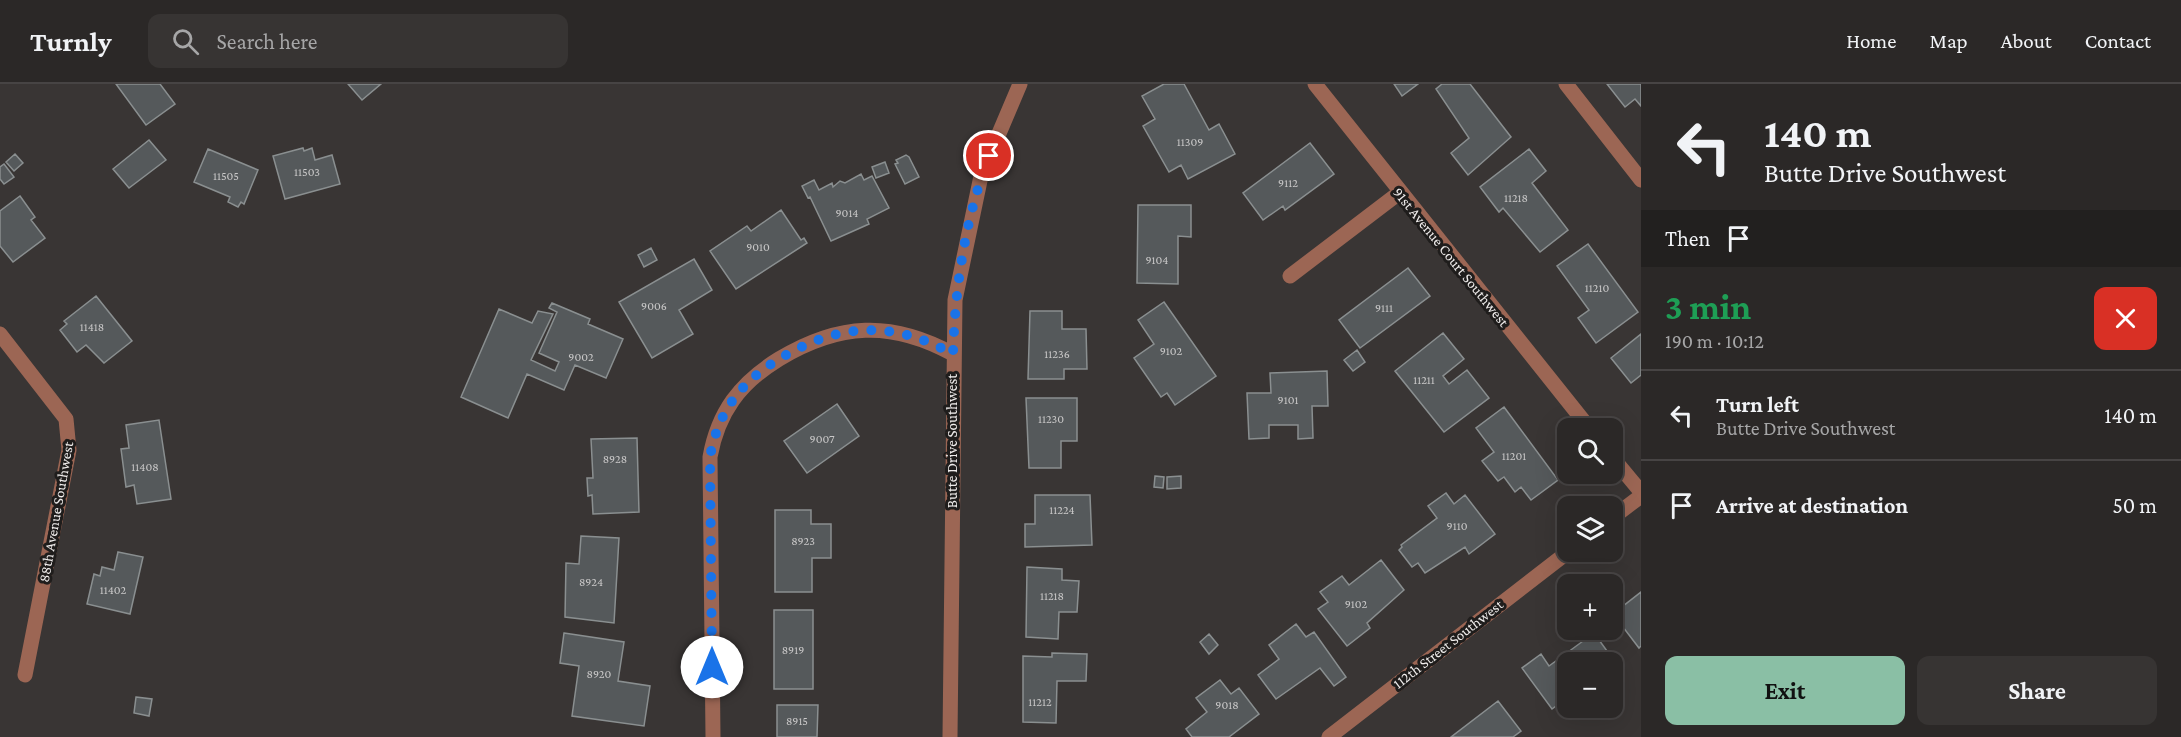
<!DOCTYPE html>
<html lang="en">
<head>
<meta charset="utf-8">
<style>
	:root { --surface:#2b2827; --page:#373433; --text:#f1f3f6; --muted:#a6a6a7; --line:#474444; --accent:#8abfa5 }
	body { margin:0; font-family:"Crimson Pro",serif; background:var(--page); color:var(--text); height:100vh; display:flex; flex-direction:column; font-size:22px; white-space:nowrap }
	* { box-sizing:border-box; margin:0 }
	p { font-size:20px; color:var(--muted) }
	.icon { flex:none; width:33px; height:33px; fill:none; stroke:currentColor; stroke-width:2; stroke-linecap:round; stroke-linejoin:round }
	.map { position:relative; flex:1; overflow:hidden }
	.side { display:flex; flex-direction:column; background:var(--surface); width:540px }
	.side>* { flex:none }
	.banner { background:#2b2827; color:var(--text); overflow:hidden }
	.tools { position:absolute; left:1557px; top:334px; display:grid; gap:12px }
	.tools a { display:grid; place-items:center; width:66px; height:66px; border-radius:12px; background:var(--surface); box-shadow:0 6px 24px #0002,0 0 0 2px var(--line); font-size:30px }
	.pin { position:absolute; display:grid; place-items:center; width:51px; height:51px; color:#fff; margin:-26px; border:3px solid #fff; border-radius:50%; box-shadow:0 2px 6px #0007 }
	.me { position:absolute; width:66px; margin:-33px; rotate:0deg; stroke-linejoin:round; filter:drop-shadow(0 0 4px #0008) }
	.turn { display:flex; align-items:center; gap:21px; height:126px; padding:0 24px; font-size:27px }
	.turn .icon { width:78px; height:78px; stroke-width:2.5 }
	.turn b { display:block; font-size:42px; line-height:51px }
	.then { display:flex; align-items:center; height:57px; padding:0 24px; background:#0003; gap:12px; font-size:22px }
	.round { display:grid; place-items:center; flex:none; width:63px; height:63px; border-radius:12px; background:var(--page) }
	.headline { display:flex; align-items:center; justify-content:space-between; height:102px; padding:0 24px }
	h1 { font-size:36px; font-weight:700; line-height:45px; color:#1e9e55 }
	.primary-button { display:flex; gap:12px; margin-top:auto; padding:12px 24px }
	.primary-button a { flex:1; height:69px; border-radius:12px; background:var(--accent); color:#111; font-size:24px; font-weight:700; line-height:69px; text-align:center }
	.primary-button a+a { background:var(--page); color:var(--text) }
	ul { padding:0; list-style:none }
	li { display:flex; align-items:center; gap:18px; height:90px; padding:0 24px; border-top:2px solid var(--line) }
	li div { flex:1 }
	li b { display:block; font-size:22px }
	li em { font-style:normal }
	header { display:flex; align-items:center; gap:36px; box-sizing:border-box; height:84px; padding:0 30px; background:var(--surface); border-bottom:2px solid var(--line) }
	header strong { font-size:28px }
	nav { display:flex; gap:33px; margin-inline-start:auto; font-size:21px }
	.search { width:420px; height:54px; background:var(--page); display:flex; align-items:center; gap:15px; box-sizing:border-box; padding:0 21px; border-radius:12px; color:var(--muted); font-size:22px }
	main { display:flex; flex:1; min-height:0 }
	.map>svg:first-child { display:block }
	.building { fill:#55595b; stroke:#8a8f90; stroke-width:1.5 }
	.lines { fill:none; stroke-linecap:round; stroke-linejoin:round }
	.minor { stroke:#9c6654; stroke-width:15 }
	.route { stroke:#1a73e8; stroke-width:10; stroke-dasharray:0 18 }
	.labels { text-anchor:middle; stroke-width:6; stroke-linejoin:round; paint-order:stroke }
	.number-label { font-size:12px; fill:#c9c8c8 }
	.street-label { font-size:15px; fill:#f0edec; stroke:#1f1d1c }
</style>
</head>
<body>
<header>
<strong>Turnly</strong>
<div class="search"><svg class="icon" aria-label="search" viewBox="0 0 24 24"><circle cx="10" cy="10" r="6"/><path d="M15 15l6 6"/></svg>Search here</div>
<nav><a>Home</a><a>Map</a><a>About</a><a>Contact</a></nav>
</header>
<main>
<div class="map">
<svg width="1641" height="653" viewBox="0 0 1641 653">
	<rect width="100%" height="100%" fill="#393534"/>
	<path class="building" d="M116 0H160L175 20 146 41Z
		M348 0H381L362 16Z
		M1164 0H1184L1209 46 1219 40 1235 70 1188 95 1181 81 1169 88 1143 42 1155 35 1142 12Z
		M1394 0H1418L1402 12Z
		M1442 0H1470L1511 53 1468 91 1451 69 1469 54 1436 5Z
		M1607 0H1641V22L1635 15 1625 23Z
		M149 56 166 76 129 104 113 85Z
		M1310 59 1334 90 1285 126 1283 122 1263 136 1243 109Z
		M303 64 304 67 312 64 315 76 332 71 340 100 285 115 273 72Z
		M208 65 258 86 244 120 241 118 238 123 228 118 230 113 194 98Z
		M1529 65 1546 87 1532 99 1568 146 1540 168 1503 124 1499 128 1480 103Z
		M15 70 23 79 14 87 6 78Z
		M906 71 909 73 919 93 905 100 895 80 898 79 896 76Z
		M885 78 889 89 876 94 872 83Z
		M4 80 14 93 4 100 0 95V83Z
		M861 90 864 96 872 92 889 124 867 135 869 140 831 157 810 113 808 114 802 102 814 96 819 106 832 99 833 103 840 97 845 99Z
		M20 112 35 133 31 136 45 154 13 178 0 162V127Z
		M1138 121H1191V153L1178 152V200L1137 199Z
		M781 126 801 156 804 154 807 159 736 205 710 167 747 142 751 147Z
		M1588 160 1638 228 1596 259 1578 234 1589 226 1557 182Z
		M651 164 657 176 644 183 638 171Z
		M694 175 712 206 679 226 693 250 652 274 619 218Z
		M1408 184 1430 212 1360 264 1339 236Z
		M96 212 132 257 104 279 86 261 77 268 60 246 67 240 64 237Z
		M1164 218 1216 292 1175 321 1167 309 1161 313 1134 274 1154 260 1138 236Z
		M552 219 590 235 588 240 623 255 606 294 575 281 564 306 527 290 508 334 461 313 499 225 532 239 538 227 553 230 531 276 555 287 559 278 539 269 557 228 549 224Z
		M1030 227H1062V245H1086L1087 285H1064V295H1028Z
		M1443 249 1464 275 1443 292 1449 300 1467 286 1489 314 1444 348 1395 287Z
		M1641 250V291L1631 299 1611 274Z
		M1357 266 1365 278 1353 287 1344 276Z
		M1327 287 1328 322H1312L1313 354 1298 355V341H1269V354L1249 355 1247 309H1271L1270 289Z
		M1026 314H1077V357H1061V384H1029Z
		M837 320 859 352 807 389 784 357Z
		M1504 323 1558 396 1531 416 1521 403 1515 408 1504 393 1498 397 1482 377 1494 368 1476 344Z
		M159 336 171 415 137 420 134 401 126 403 121 365 129 364 126 341Z
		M637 354 639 428 593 430 592 411 588 412 587 394H593L591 355Z
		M1155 392 1164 393 1163 404 1154 403Z
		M1181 392V404L1167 405V393Z
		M1446 409 1454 420 1465 411 1495 450 1469 470 1465 463 1425 489 1418 479 1412 483 1399 466 1402 463 1401 461 1437 434 1428 422Z
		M1035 411H1090L1092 461 1025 463V440H1035Z
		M775 426H811V440H831V474H812V508H775Z
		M581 452 619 454 614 539 565 533 566 479 579 480Z
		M118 468 143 473 130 530 87 520 94 490 100 492 102 483 114 486Z
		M1381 476 1404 506 1367 539 1370 544 1347 562 1318 525 1328 518 1320 508 1342 492 1349 501Z
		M1027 483 1062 485V496L1079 497 1077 528H1059L1058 555 1026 553Z
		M1641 508V562L1639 564 1613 530Z
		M774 526H813V605H774Z
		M1296 540 1306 553 1314 548 1346 593 1334 602 1320 584 1276 615 1258 591 1279 575 1269 561Z
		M564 549 624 558 618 597 650 602 644 642 572 632 579 582 560 579Z
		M1594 549 1615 578 1568 579V613L1552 625 1522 584 1541 570 1549 582Z
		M1209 550 1218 561 1209 570 1200 558Z
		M1052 569 1087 570 1086 597H1057L1056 639 1023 638V572L1052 573Z
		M1220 596 1231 610 1239 604 1259 630 1229 653H1192L1186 645 1207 628 1196 614Z
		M136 613 152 615 149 632 134 629Z
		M1498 617 1521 647 1513 653H1451Z
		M777 621H818L817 653H777Z"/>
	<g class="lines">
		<path class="minor" d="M1315 0 1590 345
			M1566 0 1641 96
			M1290 192 1399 109
			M0 250 66 335 69 366 25 591
			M1612 373 1641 408
			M1612 434 1641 412
			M713 653 710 373C718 328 740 299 779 275 839 239 891 236 953 270
			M950 653 955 216 981 92 1020 0
			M1329 653 1568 468"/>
	</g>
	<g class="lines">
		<path class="route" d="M712 583 710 373C718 328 740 299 779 275 839 239 891 236 953 270 955 204 965 135 989 72"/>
	</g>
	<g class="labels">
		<g class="number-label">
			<text x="1190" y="62">11309</text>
			<text x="307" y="92">11503</text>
			<text x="226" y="96">11505</text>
			<text x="1288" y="103">9112</text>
			<text x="1516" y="118">11218</text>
			<text x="847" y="133">9014</text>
			<text x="758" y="167">9010</text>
			<text x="1157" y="180">9104</text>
			<text x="1597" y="208">11210</text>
			<text x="654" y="226">9006</text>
			<text x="1384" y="228">9111</text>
			<text x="92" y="247">11418</text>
			<text x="1171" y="271">9102</text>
			<text x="1057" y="274">11236</text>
			<text x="581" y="277">9002</text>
			<text x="1424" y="300">11211</text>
			<text x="1288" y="320">9101</text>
			<text x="1051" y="339">11230</text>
			<text x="822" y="359">9007</text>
			<text x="1514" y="376">11201</text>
			<text x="615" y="379">8928</text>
			<text x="145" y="387">11408</text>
			<text x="1062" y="430">11224</text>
			<text x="1457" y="446">9110</text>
			<text x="803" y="461">8923</text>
			<text x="591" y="502">8924</text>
			<text x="113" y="510">11402</text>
			<text x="1052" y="516">11218</text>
			<text x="1356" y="524">9102</text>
			<text x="793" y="570">8919</text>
			<text x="599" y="594">8920</text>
			<text x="1040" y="622">11212</text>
			<text x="1227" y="625">9018</text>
			<text x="797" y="641">8915</text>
		</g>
		<g class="street-label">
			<text transform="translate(1451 173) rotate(51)" y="5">91st Avenue Court Southwest</text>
			<text transform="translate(952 357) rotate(-90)" y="5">Butte Drive Southwest</text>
			<text transform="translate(56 428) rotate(-80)" y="5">88th Avenue Southwest</text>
			<text transform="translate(1448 560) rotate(-38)" y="5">112th Street Southwest</text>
		</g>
	</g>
</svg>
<div class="tools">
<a><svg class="icon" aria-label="search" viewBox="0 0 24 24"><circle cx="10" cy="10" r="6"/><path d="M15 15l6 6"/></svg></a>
<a><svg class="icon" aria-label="layers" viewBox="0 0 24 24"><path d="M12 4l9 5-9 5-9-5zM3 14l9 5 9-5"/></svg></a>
<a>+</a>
<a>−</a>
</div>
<div class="pin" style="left:989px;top:72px;background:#d93025"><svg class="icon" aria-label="arrive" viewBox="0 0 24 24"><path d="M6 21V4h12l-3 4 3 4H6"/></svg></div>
<svg class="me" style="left:712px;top:583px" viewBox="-20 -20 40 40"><circle r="19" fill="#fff"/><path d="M0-13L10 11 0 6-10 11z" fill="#1a73e8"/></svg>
</div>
<section class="side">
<div class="banner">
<div class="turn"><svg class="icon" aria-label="left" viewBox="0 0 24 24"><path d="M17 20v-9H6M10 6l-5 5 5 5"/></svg><div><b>140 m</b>Butte Drive Southwest</div></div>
<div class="then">Then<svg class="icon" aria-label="arrive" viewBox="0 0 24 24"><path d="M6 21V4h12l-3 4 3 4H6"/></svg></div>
</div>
<div class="headline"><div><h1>3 min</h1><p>190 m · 10:12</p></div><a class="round" style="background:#d93025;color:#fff"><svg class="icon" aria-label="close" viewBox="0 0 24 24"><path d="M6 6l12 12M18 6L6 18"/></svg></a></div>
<ul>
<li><svg class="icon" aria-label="left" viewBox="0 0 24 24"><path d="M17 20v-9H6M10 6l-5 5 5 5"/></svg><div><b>Turn left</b><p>Butte Drive Southwest</p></div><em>140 m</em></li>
<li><svg class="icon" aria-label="arrive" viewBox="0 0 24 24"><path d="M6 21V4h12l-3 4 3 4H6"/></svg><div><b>Arrive at destination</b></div><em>50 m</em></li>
</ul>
<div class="primary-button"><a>Exit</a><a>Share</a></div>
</section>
</main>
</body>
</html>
